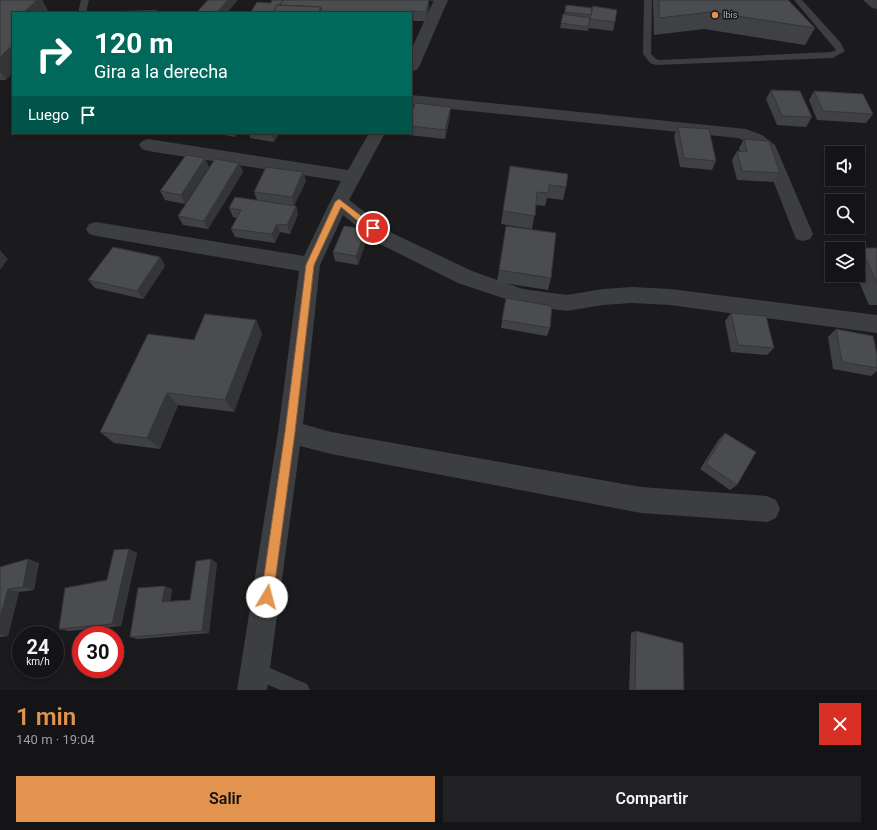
<!DOCTYPE html>
<html lang="es">
<head>
<meta charset="utf-8">
<style>
	:root { --surface:#141416; --page:#212123; --text:#f1f3f6; --muted:#9d9ea1; --line:#333335; --accent:#e2944e }
	body { margin:0; font-family:Roboto,sans-serif; background:var(--page); color:var(--text); height:100vh; display:flex; flex-direction:column; font-size:15px; white-space:nowrap }
	* { box-sizing:border-box; margin:0 }
	p { font-size:13px; color:var(--muted) }
	.icon { flex:none; width:22px; height:22px; fill:none; stroke:currentColor; stroke-width:2; stroke-linecap:round; stroke-linejoin:round }
	.map { position:relative; height:690px; overflow:hidden }
	.drawer { display:flex; flex-direction:column; background:var(--surface); flex:1 }
	.drawer>* { flex:none }
	.banner { position:absolute; left:12px; top:12px; width:400px; height:122px; border-radius:0px; box-shadow:0 2px 6px #0003,0 0 0 1px var(--line); background:#00695c; color:#fff; overflow:hidden }
	.buttons { position:absolute; left:825px; top:146px; display:grid; gap:8px }
	.buttons a { display:grid; place-items:center; width:40px; height:40px; border-radius:0px; background:var(--surface); box-shadow:0 2px 6px #0003,0 0 0 1px var(--line); font-size:20px }
	.speed { position:absolute; left:12px; top:626px; display:flex; gap:8px; font-size:20px; font-weight:700; text-align:center }
	.speed>* { display:grid; place-content:center; width:52px; height:52px; border-radius:50%; background:var(--surface); box-shadow:0 2px 6px #0003,0 0 0 1px var(--line); line-height:1 }
	.speed small { font-size:10px; font-weight:400 }
	.speed .limit { border:6px solid #d22; background:#fff; color:#111 }
	.pin { position:absolute; display:grid; place-items:center; width:34px; height:34px; color:#fff; margin:-17px; border:2px solid #fff; border-radius:50%; box-shadow:0 1px 4px #0007 }
	.me { position:absolute; width:44px; margin:-22px; rotate:8deg; stroke-linejoin:round; filter:drop-shadow(0 0 3px #0008) }
	.turn { display:flex; align-items:center; gap:14px; height:84px; padding:0 16px; font-size:18px }
	.turn .icon { width:52px; height:52px; stroke-width:2.5 }
	.turn b { display:block; font-size:28px; line-height:34px }
	.then { display:flex; align-items:center; height:38px; padding:0 16px; background:#0003; gap:8px; font-size:15px }
	.round { display:grid; place-items:center; flex:none; width:42px; height:42px; border-radius:0px; background:var(--page) }
	.head { display:flex; align-items:center; justify-content:space-between; height:68px; padding:0 16px }
	h1 { font-size:24px; font-weight:600; line-height:30px; color:var(--accent) }
	.primary-button { display:flex; gap:8px; margin-top:auto; padding:8px 16px }
	.primary-button a { flex:1; height:46px; border-radius:0px; background:var(--accent); color:#111; font-size:16px; font-weight:600; line-height:46px; text-align:center }
	.primary-button a+a { background:var(--page); color:var(--text) }
	.map>svg:first-child { display:block }
	.lines { fill:none; stroke-linecap:round; stroke-linejoin:round }
	.service { fill:#3c3e41; fill-rule:evenodd }
	.minor { fill:#3c3e41; fill-rule:evenodd }
	.wall { fill:#404144 }
	.shaded-wall { fill:#343537 }
	.building { fill:#4a4c4f; stroke:#343537 }
	.route { fill:#e2944e; stroke:#936033 }
	.poi-dot { fill:#e2944e; stroke:#161618; stroke-width:1.5 }
	.labels { text-anchor:middle; stroke-width:3; stroke-linejoin:round; paint-order:stroke }
	.far-poi-label { font-size:9px; fill:#afb5bb; stroke:#161618; text-anchor:start }
</style>
</head>
<body>
<div class="map">
<svg width="877" height="690" viewBox="0 0 877 690">
	<rect width="100%" height="100%" fill="#1b1b1d"/>
	<g class="lines">
		<path class="service" d="M81 0H89L86 13H78Z
			M644 0H652L651 54 656 59 660 60 831 52 836 50 794 0H802L840 42 845 51 833 58 656 65 650 63 643 54Z
			M154 10H157V13H118L122 11Z
			M256 662 307 684 310 690H280L250 677 247 671 250 665Z"/>
		<path class="minor" d="M434 0H448L419 67 416 70 411 72V50Z
			M863 0H877V9L872 8Z
			M411 95 746 129 762 135 775 145 813 234 810 239 803 241 796 239 762 152 750 143 738 138 411 105Z
			M369 133H385L349 200 392 233 472 271 523 289 567 295 603 289 632 287 670 289 877 315V333L670 305 632 303 603 305 567 311 523 305 458 283 378 243 343 215 320 265 303 424 331 432 641 487 767 496 776 500 780 509 776 518 767 522 641 513 331 454 300 446 267 690H237L278 432 299 271 96 236 89 234 86 229 89 224 96 222 304 256 330 202 341 181 148 151 142 149 139 145 142 141 148 139 348 170Z"/>
	</g>
	<path class="wall" d="M1 0H42L49 13H13L6 80H0V1Z
		M272 0H434V1L429 0V8L426 21H411V13H250L271 3Z
		M653 0H788L815 28 805 45 704 29 654 35Z
		M566 5 615 22 613 31 589 28 588 31 560 28 563 14 564 15Z
		M771 90 812 117 806 127 777 125 766 99Z
		M814 91 873 114 866 123 817 120 809 100Z
		M411 115 450 116 445 139 408 135V133H411Z
		M678 127 716 161 712 170 680 167 674 136Z
		M213 133H238L235 137Z
		M249 133H279L274 142 250 138Z
		M744 139 780 173 774 182 737 180 732 160 737 151 740 152 739 148Z
		M205 158 209 167 185 204 165 200 160 191Z
		M239 163 243 172 208 229 183 225 178 216Z
		M510 166 566 187 563 200 547 198 545 206 536 205 532 229 501 224Z
		M303 172 306 181 294 205 296 206 298 214 290 234 280 232 275 243 235 237 231 229 237 218 233 217 229 208 257 200 254 192Z
		M367 238 358 265 335 261 333 252Z
		M861 248H877V305H869L856 275H858V251Z
		M160 257 165 266 143 299 95 288 88 280Z
		M499 270 551 278 548 290 497 282Z
		M506 298 550 328 547 336 501 328Z
		M731 313 774 348 767 355 731 352 725 321Z
		M256 320 262 334 234 412 178 405 160 449 114 443 100 432 194 340Z
		M836 329 877 354V371L871 376 833 369 828 337Z
		M725 433 737 485 730 490 700 469 719 439Z
		M137 553 121 626 69 631 59 629Z
		M28 559 39 563 34 590 19 592 8 636 0 637V567Z
		M217 563 209 633 138 639 130 637 172 589 170 601 190 600Z
		M636 631 684 690H629L631 633Z"/>
	<path class="shaded-wall" d="M37 0H42L49 13H23Z
		M228 0H238L227 13H217Z
		M429 0V8L426 21V12Z
		M321 7 322 13H318Z
		M13 45V73L6 80 0 72V57Z
		M451 107 450 116 445 139V130Z
		M234 133H238L235 137Z
		M271 133H279L274 142Z
		M205 158 209 167 185 204 181 195Z
		M239 163 243 172 208 229 204 221Z
		M303 172 306 181 294 206 292 197Z
		M296 206 298 214 290 234 287 225Z
		M277 224 280 232 275 243 272 234Z
		M366 229 367 238 358 265 356 256Z
		M0 250 8 259 0 270Z
		M160 257 165 266 143 299 137 291Z
		M256 320 262 334 234 412 225 400Z
		M167 393 178 405 160 449 147 438Z
		M129 549 137 553 121 626 112 624Z
		M28 559 39 563 34 590 23 587Z
		M211 559 217 563 209 633 202 631Z
		M165 586 172 589 170 605 162 602Z
		M8 589 19 592 8 636 0 635V618Z"/>
	<path class="building" d="M1 0H37L23 13H13V45L0 57V1Z
		M208 0H228L217 13H196Z
		M272 0H283L280 5H277L273 13H250L257 2 271 3Z
		M283 0H429L426 12 410 11 409 13H321L322 12 321 7 280 5Z
		M659 0H788L815 28 710 12 659 18Z
		M277 5 321 7 318 13H273Z
		M566 5 592 8 591 15 565 12Z
		M593 6 617 10 615 22 590 19Z
		M563 14 590 18 588 27 561 23Z
		M771 90 800 91 812 117 782 116Z
		M814 91 863 94 873 114 823 111Z
		M415 103 451 107 445 130 411 126V115Z
		M678 127 709 129 716 161 684 158Z
		M744 139 769 141 780 173 742 171 737 151 747 152Z
		M186 155 205 158 181 195 160 191Z
		M215 159 239 163 204 221 178 216Z
		M510 166 568 174 566 187 549 185 548 193 537 192 535 216 503 211Z
		M266 167 303 172 292 197 254 192Z
		M235 197 296 206 287 225 277 224 272 234 231 229 241 210 229 208Z
		M344 226 366 229 356 256 333 252Z
		M506 226 556 233 551 278 499 270Z
		M113 247 160 257 137 291 88 280Z
		M861 248H877V283Z
		M506 298 552 306 550 328 502 320Z
		M731 313 766 316 774 348 738 345Z
		M205 314 256 320 225 400 167 393 147 438 100 432 148 334 194 340Z
		M836 329 873 336 877 354V368L842 362Z
		M725 433 756 452 737 485 706 464Z
		M129 549 112 624 59 629 65 588 107 580 114 550Z
		M28 559 23 587 8 589 0 618V567Z
		M211 559 202 631 130 637 138 588 165 586 162 602 190 600 196 561Z
		M636 631 683 643 684 690H635Z"/>
	<path class="route" d="M339 199 377 228 373 231H370L341 207 314 265 295 432 273 597 271 601 267 602 263 601 261 597 285 432 306 265 335 202Z"/>
	<circle class="poi-dot" cx="715" cy="15" r="4"/>
	<g class="labels">
		<g class="far-poi-label">
			<text x="723" y="18">Ibis</text>
		</g>
	</g>
</svg>
<div class="buttons">
<a><svg class="icon" aria-label="sound" viewBox="0 0 24 24"><path d="M4 9h4l5-4v14l-5-4H4zM17 9q2 3 0 6"/></svg></a>
<a><svg class="icon" aria-label="search" viewBox="0 0 24 24"><circle cx="10" cy="10" r="6"/><path d="M15 15l6 6"/></svg></a>
<a><svg class="icon" aria-label="layers" viewBox="0 0 24 24"><path d="M12 4l9 5-9 5-9-5zM3 14l9 5 9-5"/></svg></a>
</div>
<div class="speed"><div>24<small>km/h</small></div><div class="limit">30</div></div>
<div class="pin" style="left:373px;top:228px;background:#d93025"><svg class="icon" aria-label="arrive" viewBox="0 0 24 24"><path d="M6 21V4h12l-3 4 3 4H6"/></svg></div>
<svg class="me" style="left:267px;top:597px" viewBox="-20 -20 40 40"><circle r="19" fill="#fff"/><path d="M0-13L10 11 0 6-10 11z" fill="#e2944e"/></svg>
<div class="banner">
<div class="turn"><svg class="icon" aria-label="right" viewBox="0 0 24 24"><path d="M7 20v-9h11M14 6l5 5-5 5"/></svg><div><b>120 m</b>Gira a la derecha</div></div>
<div class="then">Luego<svg class="icon" aria-label="arrive" viewBox="0 0 24 24"><path d="M6 21V4h12l-3 4 3 4H6"/></svg></div>
</div>
</div>
<section class="drawer">
<div class="head"><div><h1>1 min</h1><p>140 m · 19:04</p></div><a class="round" style="background:#d93025;color:#fff"><svg class="icon" aria-label="close" viewBox="0 0 24 24"><path d="M6 6l12 12M18 6L6 18"/></svg></a></div>
<div class="primary-button"><a>Salir</a><a>Compartir</a></div>
</section>
</body>
</html>
